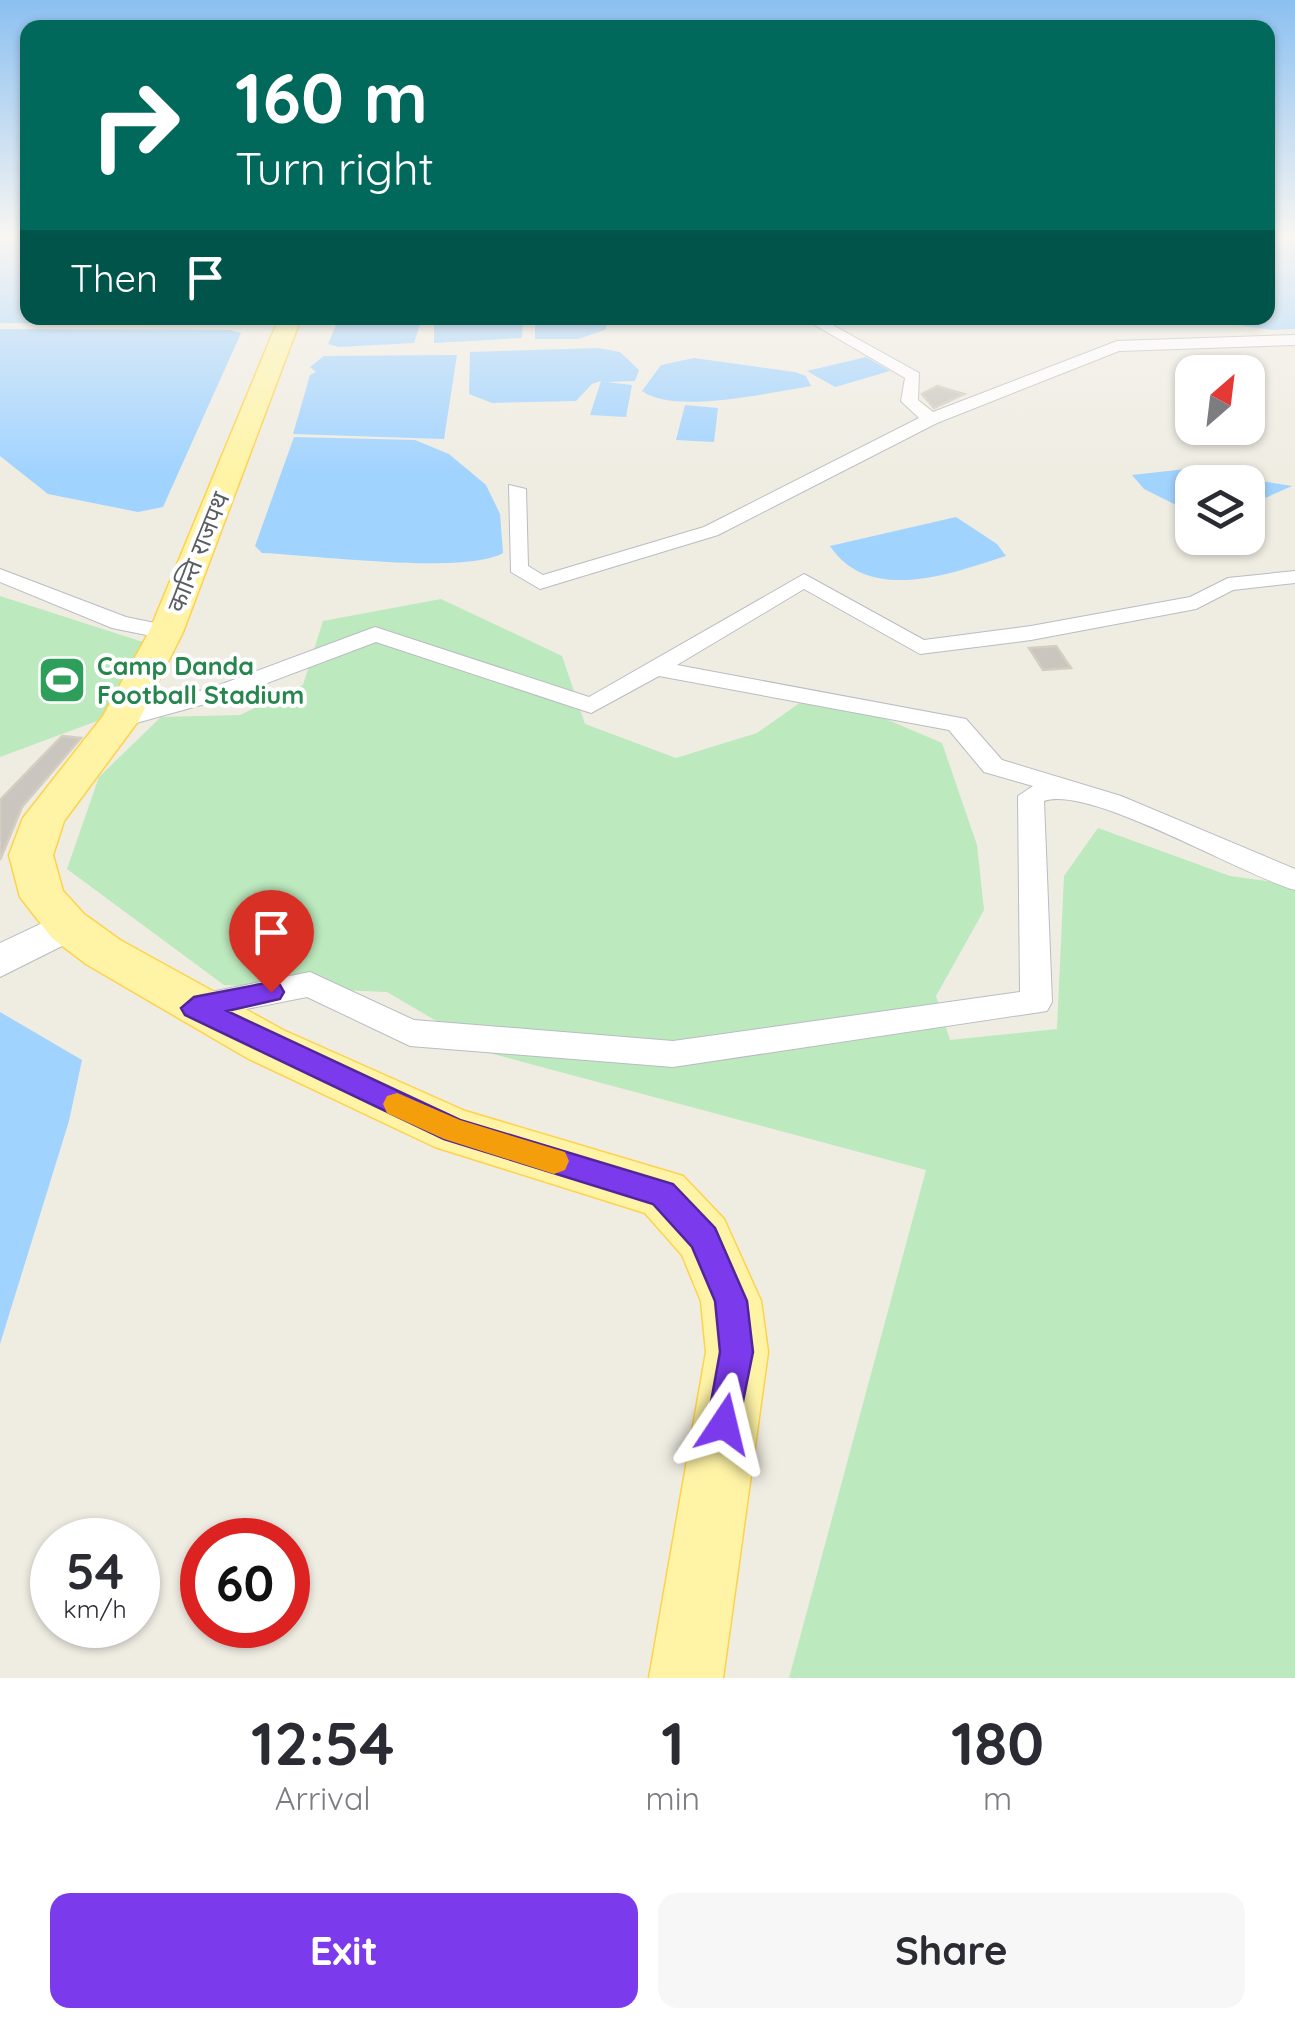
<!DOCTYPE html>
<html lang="en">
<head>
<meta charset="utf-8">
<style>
	:root { --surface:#fff; --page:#f7f7f7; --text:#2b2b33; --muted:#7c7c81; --accent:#7c3aed }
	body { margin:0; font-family:Quicksand,"Noto Sans Devanagari",sans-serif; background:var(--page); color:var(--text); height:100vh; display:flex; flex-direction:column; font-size:38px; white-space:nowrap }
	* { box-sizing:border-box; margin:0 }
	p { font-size:32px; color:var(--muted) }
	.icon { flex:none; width:55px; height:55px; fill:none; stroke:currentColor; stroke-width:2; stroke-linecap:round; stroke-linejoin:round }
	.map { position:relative; height:1678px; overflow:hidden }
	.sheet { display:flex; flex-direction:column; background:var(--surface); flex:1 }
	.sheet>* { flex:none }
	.hud { position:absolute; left:20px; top:20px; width:1255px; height:305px; border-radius:20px; box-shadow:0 2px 8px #0004; background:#00695c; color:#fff; overflow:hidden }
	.needle { width:65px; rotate:28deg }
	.tools { position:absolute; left:1175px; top:355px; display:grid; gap:20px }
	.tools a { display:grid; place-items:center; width:90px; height:90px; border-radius:20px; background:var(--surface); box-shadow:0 2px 8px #0004; font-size:50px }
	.speed { position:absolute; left:30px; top:1518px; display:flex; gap:20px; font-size:50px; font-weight:700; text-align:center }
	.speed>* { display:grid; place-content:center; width:130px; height:130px; border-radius:50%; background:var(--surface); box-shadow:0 2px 8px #0004; line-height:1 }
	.speed small { font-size:25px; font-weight:400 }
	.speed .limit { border:15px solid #d22; background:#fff; color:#111 }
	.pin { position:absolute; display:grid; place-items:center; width:85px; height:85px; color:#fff; margin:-102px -42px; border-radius:50% 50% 50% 0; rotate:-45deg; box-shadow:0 0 10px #0007 }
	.pin .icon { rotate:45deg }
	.me { position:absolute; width:110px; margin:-55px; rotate:10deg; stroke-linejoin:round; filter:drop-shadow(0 0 8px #0008) }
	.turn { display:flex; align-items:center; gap:35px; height:210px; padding:0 50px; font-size:45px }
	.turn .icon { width:130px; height:130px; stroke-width:2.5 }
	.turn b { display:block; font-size:70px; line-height:85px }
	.then { display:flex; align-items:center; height:95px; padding:0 50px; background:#0003; gap:20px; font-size:38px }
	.eta { display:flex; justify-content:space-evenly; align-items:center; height:170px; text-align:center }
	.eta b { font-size:60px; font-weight:800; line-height:70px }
	.cta { display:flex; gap:20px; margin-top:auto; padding:20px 50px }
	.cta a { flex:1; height:115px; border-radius:20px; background:var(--accent); color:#fff; font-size:40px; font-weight:800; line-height:115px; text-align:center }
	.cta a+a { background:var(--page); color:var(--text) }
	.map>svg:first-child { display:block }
	.green { fill:#bce9bd }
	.water { fill:#a1d3ff }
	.building { fill:#cac6bf; stroke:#d4cec0; stroke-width:2.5 }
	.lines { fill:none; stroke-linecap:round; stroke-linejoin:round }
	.minor-casing { stroke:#babcc2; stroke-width:2 }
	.secondary-casing { stroke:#b8bbc2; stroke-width:2 }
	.primary-casing { stroke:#fed24b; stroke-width:3 }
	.minor { fill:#fff; fill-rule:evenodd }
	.secondary { fill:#fff; fill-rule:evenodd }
	.primary { fill:#fff4a6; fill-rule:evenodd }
	.route { fill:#7c3aed; stroke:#51269a; stroke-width:2.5 }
	.slow { fill:#f59e0b }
	.labels { text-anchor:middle; stroke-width:8; stroke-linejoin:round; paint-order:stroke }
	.street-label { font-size:25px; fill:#5a5e64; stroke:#fff }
	.leisure-label { font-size:25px; font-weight:bold; fill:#27864d; stroke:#fff; text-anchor:start }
</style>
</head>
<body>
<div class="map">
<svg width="1295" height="1678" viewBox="0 0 1295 1678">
	<rect width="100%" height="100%" fill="#efece2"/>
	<path class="green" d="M0 596 143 642 105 718 0 757Z
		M441 599 562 656 585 724 676 758 757 733 818 690 942 743 977 845 984 910 936 996 950 1040 1057 1029 1064 876 1098 828 1230 876 1295 885V1678H789L926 1170 493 1054 387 992 224 985 67 869 99 777 161 717 240 715 303 685 323 621Z"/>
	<path class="water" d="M0 238H27L28 318H244L219 325 0 323Z
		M1268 238H1295V329L1272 330 1187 318H1268Z
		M339 318H422L414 343 339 347 328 344Z
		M434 318H523L522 338 434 343Z
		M535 318H609L605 330 578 339H535Z
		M0 329 231 330 241 333 163 507 138 512 48 494 0 456Z
		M598 348 620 352 639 370 635 381 606 382 632 385 626 417 590 415 601 381 592 384 576 401 492 403 469 394 470 352Z
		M457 355 444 439 293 434 310 375 316 372 310 367 324 356Z
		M866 357 890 371 835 387 807 371Z
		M694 358 795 372 806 376 811 386C772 392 674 415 642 391L661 365Z
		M685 405 718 408 714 442 676 440Z
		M294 437 415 440 449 454 486 485 500 514 503 553C465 575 313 555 262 553L255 546Z
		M1186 469 1292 486 1265 498 1248 497V482H1192V496L1174 504 1144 489 1132 475Z
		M956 517 997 544 1006 556C953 573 869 605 830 546Z
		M0 1012 82 1060 69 1121 0 1344Z"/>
	<path class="building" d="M937 386 964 394 934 408 922 394Z
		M1056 646 1071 668 1043 670 1029 648Z
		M62 736 81 738 22 807 0 860V800Z"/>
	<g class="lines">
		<g class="minor-casing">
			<path id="minor" d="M803 318H820L919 373 918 400 933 412 1117 341 1295 335V345L1119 351 937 423 718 535 540 589 511 572 509 485 526 489 528 566 543 575 704 527 919 418 901 401 905 378Z
				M0 569 126 617 174 627 177 632 166 639 112 628 0 582Z
				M1295 571V583L1233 590 1196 609 1031 640 920 654 804 589 677 665 966 719 1002 760 1121 796 1295 869V890C1239 874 1091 785 1044 801L1052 1002 1047 1011 673 1067 410 1046 307 997 196 1019 185 1016 180 1007 185 998 196 995 310 972 414 1020 673 1041 1020 992 1018 796 1033 786 984 772 949 730 659 676 591 713 376 642 230 697 129 725H111L108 720 111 715 214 687 375 627 589 697 804 574 924 640 1031 626 1190 597 1228 578Z"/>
		</g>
		<g class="secondary-casing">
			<path id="secondary" d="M68 911 82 916 88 926 82 936 0 977V943Z"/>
		</g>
		<g class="primary-casing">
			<path id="primary" d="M279 318H301L183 632 139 720 64 821 53 855 63 891 84 914 120 940 283 1030 465 1111 683 1176 724 1219 761 1301 768 1352 723 1678H649L706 1352 701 1301 682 1255 645 1213 435 1147 247 1058 86 964 52 938 20 897 9 855 23 818 103 716 149 632Z"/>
		</g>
		<use href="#minor" class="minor"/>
		<use href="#secondary" class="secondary"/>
		<use href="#primary" class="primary"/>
	</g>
	<linearGradient id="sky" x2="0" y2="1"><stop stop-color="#8bc0f1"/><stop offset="0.5" stop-color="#f8f6f2"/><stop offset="1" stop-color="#f8f6f2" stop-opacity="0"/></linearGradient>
	<rect width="1295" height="473" fill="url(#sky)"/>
	<path class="route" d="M271 982 280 985 284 992 280 999 227 1011 460 1120 673 1184 715 1228 747 1301 753 1352 736 1436 724 1441 712 1436 707 1424 720 1352 715 1301 692 1247 653 1204 444 1139 185 1015 181 1008 194 997Z"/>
	<path class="slow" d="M397 1093 460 1120 565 1152 569 1161 565 1170 554 1174 444 1139 387 1113 383 1104 387 1096Z"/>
	<defs>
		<g id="stadium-square" transform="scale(2.5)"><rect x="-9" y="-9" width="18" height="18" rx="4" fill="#2e9e5b" stroke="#fff"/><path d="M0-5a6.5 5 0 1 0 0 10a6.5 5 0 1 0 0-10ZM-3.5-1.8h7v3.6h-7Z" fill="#fff"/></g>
	</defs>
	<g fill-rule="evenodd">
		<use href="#stadium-square" x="62" y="680"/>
	</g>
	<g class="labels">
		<g class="street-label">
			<text transform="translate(198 552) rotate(-68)" y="9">कान्ति राजपथ</text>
		</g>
		<g class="leisure-label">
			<text x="97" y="675">Camp Danda<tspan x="97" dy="29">Football Stadium</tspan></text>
		</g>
	</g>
</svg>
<div class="tools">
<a><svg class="needle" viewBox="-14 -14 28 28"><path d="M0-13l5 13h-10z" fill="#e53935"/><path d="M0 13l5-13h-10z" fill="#7c7c81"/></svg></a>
<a><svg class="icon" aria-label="layers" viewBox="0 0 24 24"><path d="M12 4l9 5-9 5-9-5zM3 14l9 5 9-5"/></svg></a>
</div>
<div class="speed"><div>54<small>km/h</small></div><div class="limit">60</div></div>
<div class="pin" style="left:271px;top:992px;background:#d93025"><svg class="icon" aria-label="arrive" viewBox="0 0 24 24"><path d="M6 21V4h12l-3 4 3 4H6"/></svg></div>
<svg class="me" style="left:724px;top:1424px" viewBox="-20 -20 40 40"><path d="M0-17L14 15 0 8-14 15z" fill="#7c3aed" stroke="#fff" stroke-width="4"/></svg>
<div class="hud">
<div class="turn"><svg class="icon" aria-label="right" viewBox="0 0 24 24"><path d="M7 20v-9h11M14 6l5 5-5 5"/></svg><div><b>160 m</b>Turn right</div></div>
<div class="then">Then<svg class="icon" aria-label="arrive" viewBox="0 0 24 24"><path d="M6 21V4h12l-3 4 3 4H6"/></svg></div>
</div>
</div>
<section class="sheet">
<div class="eta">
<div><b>12:54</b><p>Arrival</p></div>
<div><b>1</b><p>min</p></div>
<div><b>180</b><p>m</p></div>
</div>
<div class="cta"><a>Exit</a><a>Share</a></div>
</section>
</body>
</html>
